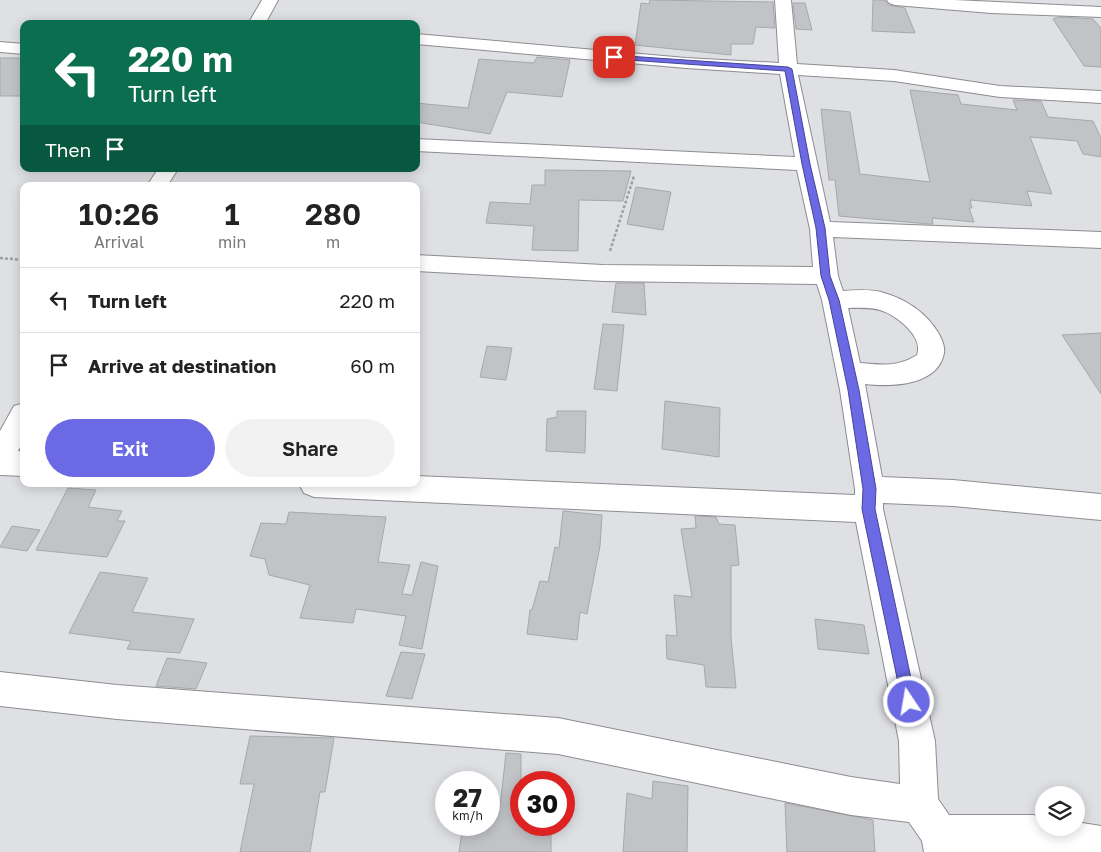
<!DOCTYPE html>
<html lang="en">
<head>
<meta charset="utf-8">
<style>
	:root { --surface:#fff; --page:#f2f2f2; --text:#222; --muted:#767676; --line:#e0e0e0; --accent:#6b69e3 }
	body { margin:0; font-family:"Golos Text",sans-serif; background:var(--page); color:var(--text); height:100vh; display:flex; flex-direction:column; font-size:19px; white-space:nowrap }
	* { box-sizing:border-box; margin:0 }
	p { font-size:16px; color:var(--muted) }
	.icon { flex:none; width:28px; height:28px; fill:none; stroke:currentColor; stroke-width:2; stroke-linecap:round; stroke-linejoin:round }
	.map { position:relative; flex:1; overflow:hidden }
	.side { position:absolute; left:20px; top:182px; width:400px; height:305px; display:flex; flex-direction:column; background:var(--surface); border-radius:10px; box-shadow:0 2px 12px #0003 }
	.side>* { flex:none }
	.top-card { position:absolute; left:20px; top:20px; width:400px; height:152px; border-radius:10px; box-shadow:0 2px 12px #0003; background:#0b6e4f; color:#fff; overflow:hidden }
	.tools { position:absolute; left:1035px; top:786px; display:grid; gap:10px }
	.tools a { display:grid; place-items:center; width:50px; height:50px; border-radius:50%; background:var(--surface); box-shadow:0 2px 12px #0003; font-size:25px }
	.speed { position:absolute; left:435px; top:771px; display:flex; gap:10px; font-size:25px; font-weight:700; text-align:center }
	.speed>* { display:grid; place-content:center; width:65px; height:65px; border-radius:50%; background:var(--surface); box-shadow:0 2px 12px #0003; line-height:1 }
	.speed small { font-size:12px; font-weight:400 }
	.speed .limit { border:8px solid #d22; background:#fff; color:#111 }
	.pin { position:absolute; display:grid; place-items:center; width:42px; height:42px; color:#fff; margin:-21px; border-radius:10px; box-shadow:0 2px 8px #0006 }
	.me { position:absolute; width:55px; margin:-28px; rotate:348deg; stroke-linejoin:round; filter:drop-shadow(0 0 4px #0008) }
	.turn { display:flex; align-items:center; gap:18px; height:105px; padding:0 25px; font-size:22px }
	.turn .icon { width:65px; height:65px; stroke-width:2.5 }
	.turn b { display:block; font-size:35px; line-height:42px }
	.then { display:flex; align-items:center; height:48px; padding:0 25px; background:#0003; gap:10px; font-size:19px }
	.eta { display:flex; justify-content:space-evenly; align-items:center; height:85px; text-align:center }
	.eta b { font-size:30px; font-weight:600; line-height:35px }
	.action { display:flex; gap:10px; margin-top:auto; padding:10px 25px }
	.action a { flex:1; height:58px; border-radius:30px; background:var(--accent); color:#fff; font-size:20px; font-weight:600; line-height:58px; text-align:center }
	.action a+a { background:var(--page); color:var(--text) }
	ul { padding:0; list-style:none }
	li { display:flex; align-items:center; gap:15px; height:65px; padding:0 25px; border-top:1px solid var(--line) }
	li div { flex:1 }
	li b { display:block; font-size:19px }
	li em { font-style:normal }
	.map>svg:first-child { display:block }
	.building { fill:#c2c3c7; stroke:#a7a8ab }
	.lines { fill:none; stroke-linecap:round; stroke-linejoin:round }
	.minor-casing { stroke:#8d8d91; stroke-width:2 }
	.path { stroke:#9e9fa2; stroke-width:2.5; stroke-dasharray:3 2; stroke-linecap:butt }
	.minor { fill:#fff; fill-rule:evenodd }
	.route { fill:#6b69e3; stroke:#464494 }
</style>
</head>
<body>
<div class="map">
<svg width="1101" height="852" viewBox="0 0 1101 852">
	<rect width="100%" height="100%" fill="#dfe0e4"/>
	<path class="building" d="M650 0 773 2 775 28 756 27 753 44H731V55L635 45 641 3 649 4Z
		M873 0H885L888 5 905 8 915 33 872 31Z
		M793 3H805L812 30 796 29Z
		M1059 17 1093 19 1101 28V67L1084 66 1053 19Z
		M537 57 570 60 562 97 507 92 490 134 416 122V103L468 108 479 59 534 63Z
		M0 58H24V96H0Z
		M910 90 958 95 961 104 1017 110 1013 100 1041 101 1048 117 1093 121 1101 138V157L1083 154 1077 141 1030 137 1052 194 1027 191 1032 206 970 200 972 208H969L974 222 932 218 933 224H929L839 216 835 180H829L821 109 850 112 860 174 930 182Z
		M545 170 631 171 623 201 579 200 578 251 532 250 534 226 486 223 490 202 530 204 532 185H545Z
		M636 187 671 192 663 230 627 224Z
		M616 283H644L646 315 612 312Z
		M603 324 624 325 617 391 594 389Z
		M1101 333V394L1062 335Z
		M487 346 512 348 506 380 480 377Z
		M665 401 720 408 719 457 662 449Z
		M557 411H586L585 453 546 451 547 419 557 417Z
		M68 488 96 490 88 507 122 511 117 521H125L107 557 36 550Z
		M563 511 602 515 600 546 592 587 587 614 580 612 577 640 527 634 530 610H532L540 581 548 582 555 547 559 548Z
		M289 512 386 517 378 562 410 565 402 594 412 595 421 562 438 566 422 649 399 645 406 616 356 609 353 623 300 618 310 585 269 575 265 559 250 556 261 523 286 524Z
		M695 516 716 517 719 524 735 525 739 565 731 566V637L736 688 706 687 704 665 667 659 666 635 677 636 674 595 692 597 681 529 696 528Z
		M12 526 40 530 27 551 0 547Z
		M100 572 148 578 132 612 194 619 180 653 127 649 131 641 69 633Z
		M815 619 864 625 869 654 818 649Z
		M401 652 425 654 412 699 386 696Z
		M167 658 207 663 196 689 156 686Z
		M250 736 334 738 325 792H320L310 852H240L254 784H240Z
		M506 753 521 754V825H551V852H459L463 825H489V806L500 807Z
		M653 781 688 786 687 852H623L627 793 652 799Z
		M785 803 873 820 875 852H787Z"/>
	<g class="lines">
		<g class="minor-casing">
			<path id="minor" d="M262 0H278L265 24H248Z
				M775 0H791L797 64 894 70 1000 86 1101 91V103L1000 97 894 81 798 75 830 222 1101 232V248L833 237 838 276 843 291C856 290 869 289 881 292 906 299 926 312 939 334 942 340 945 346 944 353 938 386 891 387 865 384L882 477 953 480 1101 494V520L953 506 883 503V509L935 741 938 799 949 815H1033L1044 817V828H1076V822L1101 826V852H924L922 841 909 822 851 815 558 754 117 719 0 706V672L117 685 558 718 851 777 900 784 899 741 856 522 314 497 304 493 299 484H416V476L855 495V489L840 390 822 300 817 284 603 281 416 271V255L603 265 813 267 810 229 797 170 416 151V139L795 157 780 74 686 68 416 44V34L686 58 779 63ZM848 308C858 308 870 307 880 310 896 315 924 336 917 355 898 367 883 365 860 363Z
				M887 0H954L1101 7V17L991 13 895 5 889 3Z
				M0 42 24 44V54L0 52Z
				M158 169H178L167 186H147Z
				M24 403V440L18 451 24 452V476L0 475V431L14 406Z"/>
		</g>
		<path class="path" d="M610 251 634 176
			M0 258 24 260"/>
		<use href="#minor" class="minor"/>
	</g>
	<path class="route" d="M612 55 788 67 792 69 810 164 825 228 830 276 839 300 859 390 876 489 875 509 916 702 914 707 909 710 904 707 902 702 862 509 863 489 848 390 829 300 821 276 816 228 802 164 785 71 614 59 612 58Z"/>
</svg>
<div class="tools">
<a><svg class="icon" aria-label="layers" viewBox="0 0 24 24"><path d="M12 4l9 5-9 5-9-5zM3 14l9 5 9-5"/></svg></a>
</div>
<div class="speed"><div>27<small>km/h</small></div><div class="limit">30</div></div>
<div class="pin" style="left:614px;top:57px;background:#d93025"><svg class="icon" aria-label="arrive" viewBox="0 0 24 24"><path d="M6 21V4h12l-3 4 3 4H6"/></svg></div>
<svg class="me" style="left:909px;top:702px" viewBox="-20 -20 40 40"><circle r="17" fill="#6b69e3" stroke="#fff" stroke-width="3"/><path d="M0-11L8 9 0 5-8 9z" fill="#fff"/></svg>
<div class="top-card">
<div class="turn"><svg class="icon" aria-label="left" viewBox="0 0 24 24"><path d="M17 20v-9H6M10 6l-5 5 5 5"/></svg><div><b>220 m</b>Turn left</div></div>
<div class="then">Then<svg class="icon" aria-label="arrive" viewBox="0 0 24 24"><path d="M6 21V4h12l-3 4 3 4H6"/></svg></div>
</div>
<section class="side">
<div class="eta">
<div><b>10:26</b><p>Arrival</p></div>
<div><b>1</b><p>min</p></div>
<div><b>280</b><p>m</p></div>
</div>
<ul>
<li><svg class="icon" aria-label="left" viewBox="0 0 24 24"><path d="M17 20v-9H6M10 6l-5 5 5 5"/></svg><div><b>Turn left</b></div><em>220 m</em></li>
<li><svg class="icon" aria-label="arrive" viewBox="0 0 24 24"><path d="M6 21V4h12l-3 4 3 4H6"/></svg><div><b>Arrive at destination</b></div><em>60 m</em></li>
</ul>
<div class="action"><a>Exit</a><a>Share</a></div>
</section>
</div>
</body>
</html>
